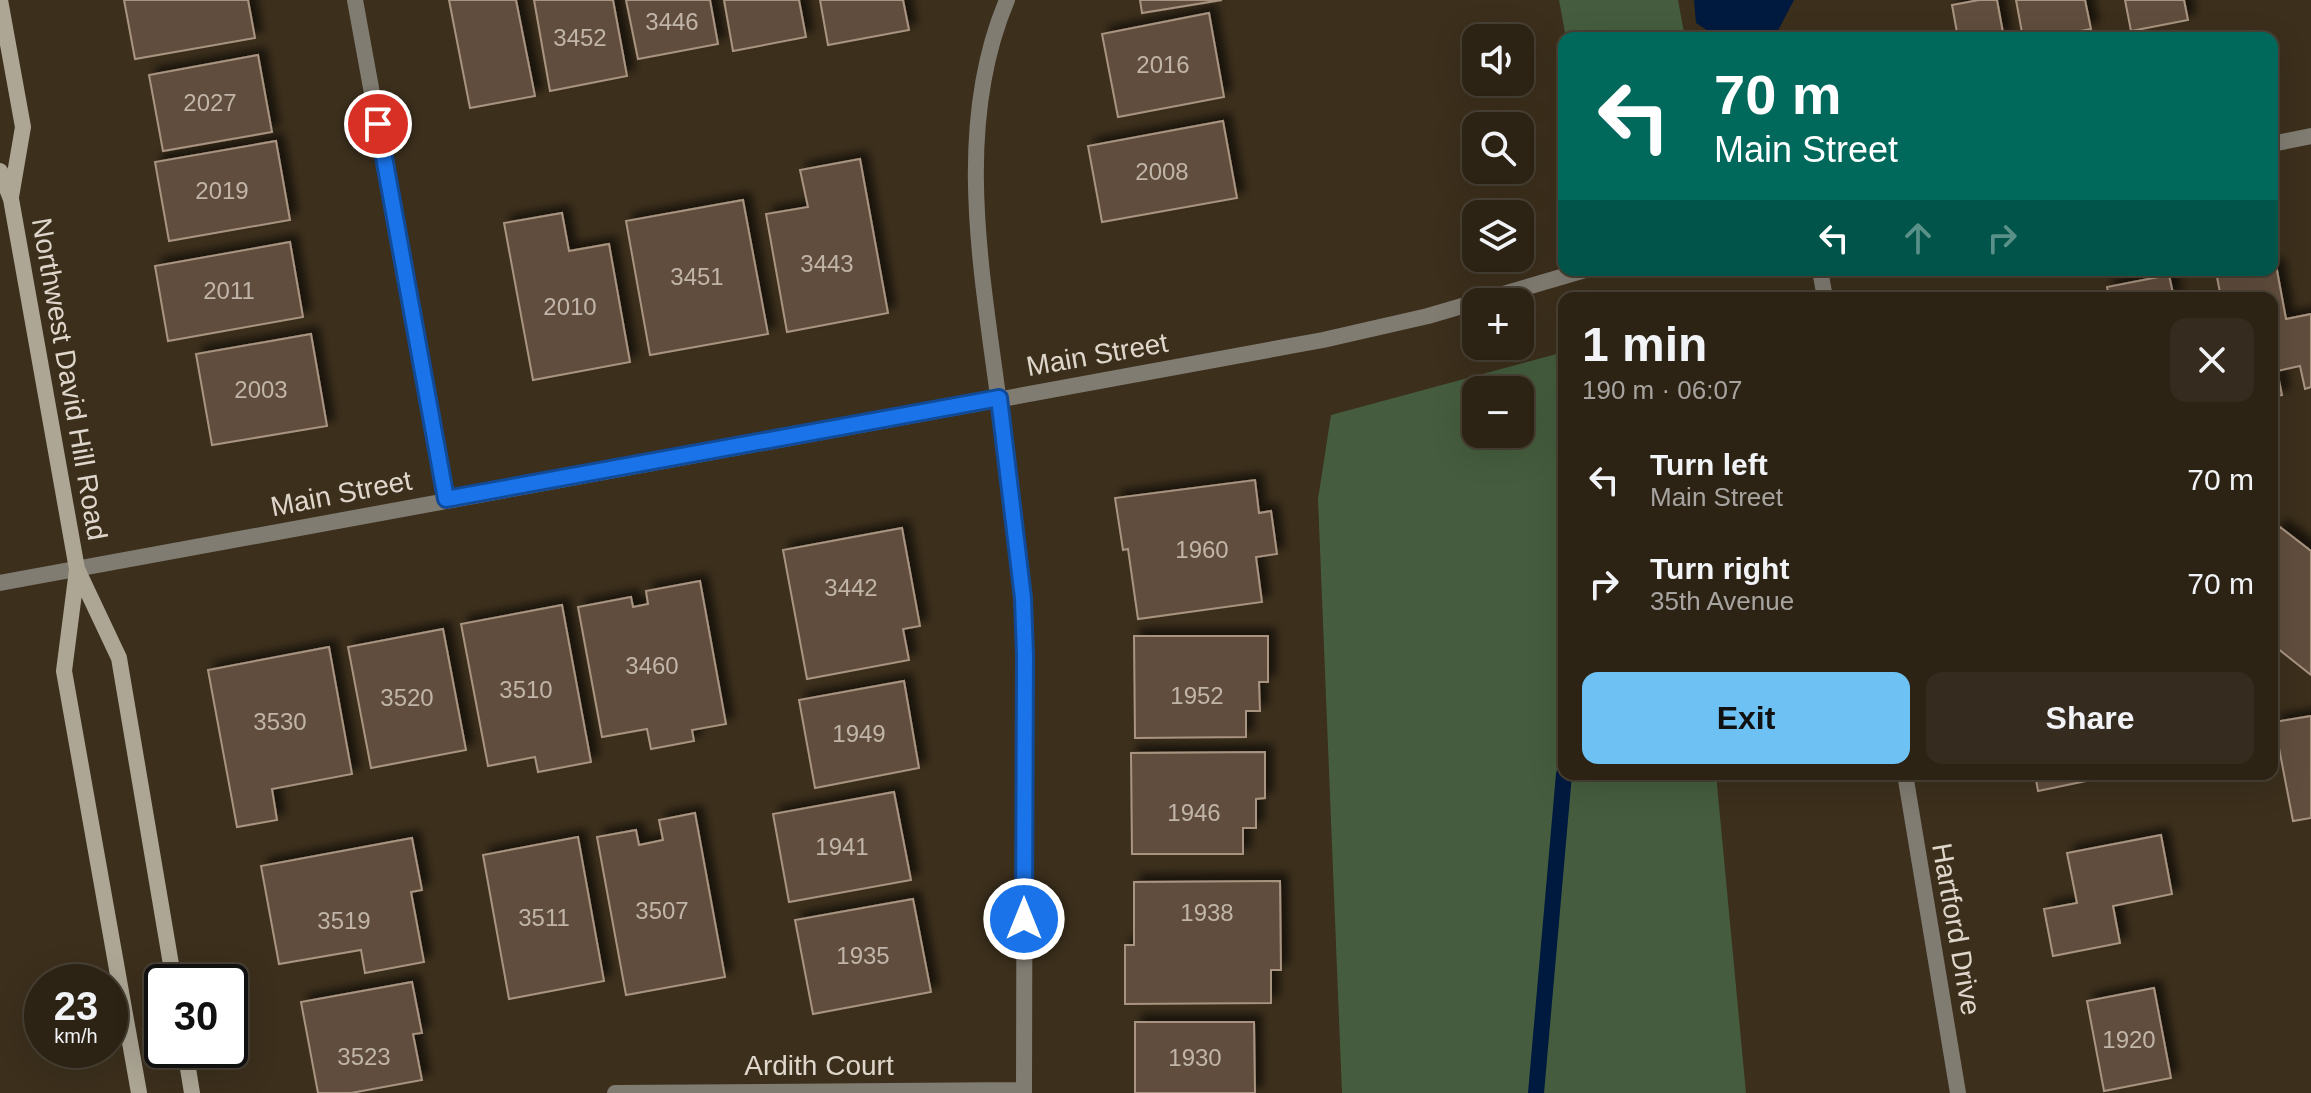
<!DOCTYPE html>
<html lang="en">
<head>
<meta charset="utf-8">
<style>
	:root { --surface:#2d2315; --page:#352b1e; --text:#f1f3f6; --muted:#a7a4a0; --line:#484034; --accent:#6dc2f3 }
	body { margin:0; font-family:Helvetica,sans-serif; background:var(--page); color:var(--text); height:100vh; display:flex; flex-direction:column; font-size:30px; white-space:nowrap }
	* { box-sizing:border-box; margin:0 }
	p { font-size:26px; color:var(--muted) }
	.icon { flex:none; width:44px; height:44px; fill:none; stroke:currentColor; stroke-width:2; stroke-linecap:round; stroke-linejoin:round }
	.map { position:relative; flex:1; overflow:hidden }
	.side { position:absolute; left:1558px; top:292px; width:720px; height:488px; display:flex; flex-direction:column; background:var(--surface); border-radius:16px; box-shadow:0 8px 32px #0002,0 0 0 2px var(--line) }
	.side>* { flex:none }
	.banner { position:absolute; left:1558px; top:32px; width:720px; height:244px; border-radius:16px; box-shadow:0 8px 32px #0002,0 0 0 2px var(--line); background:#00695c; color:#fff; overflow:hidden }
	.controls { position:absolute; left:1462px; top:24px; display:grid; gap:16px }
	.controls a { display:grid; place-items:center; width:72px; height:72px; border-radius:16px; background:var(--surface); box-shadow:0 8px 32px #0002,0 0 0 2px var(--line); font-size:40px }
	.speed { position:absolute; left:24px; top:964px; display:flex; gap:16px; font-size:40px; font-weight:700; text-align:center }
	.speed>* { display:grid; place-content:center; width:104px; height:104px; border-radius:50%; background:var(--surface); box-shadow:0 8px 32px #0002,0 0 0 2px var(--line); line-height:1 }
	.speed small { font-size:20px; font-weight:400 }
	.speed .limit { border:4px solid #111; border-radius:12px; background:#fff; color:#111 }
	.pin { position:absolute; display:grid; place-items:center; width:68px; height:68px; color:#fff; margin:-34px; border:4px solid #fff; border-radius:50%; box-shadow:0 2px 8px #0007 }
	.me { position:absolute; width:88px; margin:-44px; rotate:0deg; stroke-linejoin:round; filter:drop-shadow(0 0 6px #0008) }
	.turn { display:flex; align-items:center; gap:28px; height:168px; padding:0 24px; font-size:36px }
	.turn .icon { width:104px; height:104px; stroke-width:2.5 }
	.turn b { display:block; font-size:56px; line-height:68px }
	.lanes { display:flex; align-items:center; height:76px; padding:0 24px; background:#0003; justify-content:center; gap:40px; direction:ltr }
	.lanes .off { opacity:.35 }
	.round { display:grid; place-items:center; flex:none; width:84px; height:84px; border-radius:16px; background:var(--page) }
	.overview { display:flex; align-items:center; justify-content:space-between; height:136px; padding:0 24px }
	h1 { font-size:48px; font-weight:600; line-height:60px }
	.primary-button { display:flex; gap:16px; margin-top:auto; padding:16px 24px }
	.primary-button a { flex:1; height:92px; border-radius:16px; background:var(--accent); color:#111; font-size:32px; font-weight:600; line-height:92px; text-align:center }
	.primary-button a+a { background:var(--page); color:var(--text) }
	ul { padding:0; list-style:none }
	li { display:flex; align-items:center; gap:24px; height:104px; padding:0 24px }
	li div { flex:1 }
	li b { display:block; font-size:30px }
	li em { font-style:normal }
	.map>svg:first-child { display:block }
	.green { fill:#455d3e; fill-rule:evenodd }
	.water { fill:#001a3f }
	.lines { fill:none; stroke-linecap:round; stroke-linejoin:round }
	.stream { stroke:#001a3f; stroke-width:16 }
	.building { fill:#604e3c; stroke:#a99481; stroke-width:2; filter:url(#shadow) }
	.street { stroke:#817c72; stroke-width:16 }
	.secondary { stroke:#ada695; stroke-width:16 }
	.route-casing { stroke:#114b97; stroke-width:20 }
	.route { stroke:#1a73e8; stroke-width:14 }
	.labels { text-anchor:middle; stroke-width:8; stroke-linejoin:round; paint-order:stroke }
	.number-label { font-size:24px; fill:#c0b5a8 }
	.street-label { font-size:28px; fill:#e0d7cc; stroke:#3c2f1c }
</style>
</head>
<body>
<div class="map">
<svg width="2311" height="1093" viewBox="0 0 2311 1093">
	<defs>
		<filter id="shadow"><feDropShadow dx="7" dy="-7" stdDeviation="4" flood-color="#0009"/></filter>
	</defs>
	<rect width="100%" height="100%" fill="#3c2f1c"/>
	<path class="green" d="M1559 0H1678L1685 38H1566Z
		M1564 352V774H1716L1746 1093H1342L1318 499 1331 415ZM1476 390H1520V434H1476Z"/>
	<path class="water" d="M1694 0H1794L1774 38H1719L1696 23Z"/>
	<g class="lines">
		<path class="stream" d="M1536 1093 1564 774"/>
	</g>
	<path class="building" d="M124 0H248L255 38 135 59Z
		M449 0H516L535 96 470 108Z
		M534 0H613L627 76 550 91Z
		M626 0H710L718 44 638 59Z
		M724 0H799L806 37 733 51Z
		M820 0H903L909 30 828 45Z
		M1140 0H1222L1142 13Z
		M1979 0H1997L2004 38H1958L1952 5Z
		M2016 0H2085L2091 29 2043 38H2023Z
		M2125 0H2184L2188 20 2131 31Z
		M1209 13 1224 97 1118 117 1102 34Z
		M258 55 272 132 163 151 149 75Z
		M1223 121 1237 198 1102 222 1088 146Z
		M276 141 290 220 169 241 155 162Z
		M860 159 888 313 787 332 766 214 808 207 800 170Z
		M743 200 768 334 650 355 626 221Z
		M562 213 569 251 609 244 630 362 533 380 504 223Z
		M290 242 303 317 168 341 155 266Z
		M2276 265 2286 319 2311 314V387L2305 389 2300 366 2277 371 2282 395 2272 397V298H2221L2217 277 2252 270H2272V266Z
		M2169 275 2174 298H2109L2107 287Z
		M311 334 327 426 212 445 196 354Z
		M1255 480 1259 513 1271 511 1277 554 1256 557 1262 602 1138 619 1128 549 1123 550 1115 498Z
		M2280 527 2311 551V675L2272 644V538Z
		M902 528 920 626 903 629 909 660 807 679 783 550Z
		M700 581 726 724 692 730 694 741 651 749 647 729 602 737 578 607 631 597 633 607 648 604 646 591Z
		M562 605 591 762 538 772 535 757 488 766 461 624Z
		M443 629 466 750 371 768 348 647Z
		M1134 636H1268V682H1259L1260 711H1246V737L1135 738Z
		M329 647 352 774 272 789 277 820 237 827 208 670Z
		M904 681 919 768 815 788 799 700Z
		M2311 716V818L2293 821 2274 722Z
		M1265 752V798L1256 799V828H1243V854H1132L1131 753Z
		M2035 774H2120L2038 791Z
		M894 792 911 880 789 902 773 814Z
		M695 813 725 977 626 995 597 837 636 830 639 845 663 840 659 820Z
		M2161 835 2172 894 2113 906 2120 943 2053 956 2044 909 2077 903 2067 853Z
		M578 837 604 981 509 999 483 855Z
		M412 838 422 890 411 892 424 962 365 973 361 950 279 964 261 866Z
		M1280 881 1281 970H1271V1003L1125 1004V945H1134V882Z
		M913 899 931 992 813 1014 795 920Z
		M412 982 422 1033 413 1034 422 1080 351 1093H318L301 1002Z
		M2154 988 2171 1078 2104 1091 2087 1001Z
		M1135 1022H1254L1255 1093H1135Z"/>
	<g class="lines">
		<path class="street" d="M355 0 446 499
			M1007 0C954 125 981 267 998 396 1010 482 1021 569 1025 656L1024 1093
			M2272 144 2311 136
			M1820 270 1825 298
			M0 583 1323 340 1428 316 1585 270
			M1905 774 1958 1093
			M615 1093 1024 1090"/>
		<path class="secondary" d="M0 0 23 127 11 197
			M0 171 11 199 77 569 119 658 174 982
			M77 570 64 671 139 1093
			M185 1050 192 1093"/>
	</g>
	<g class="lines">
		<g class="route-casing">
			<path id="route" d="M378 124 446 499 999 398 1023 598 1025 656 1024 919"/>
		</g>
		<use href="#route" class="route"/>
	</g>
	<g class="labels">
		<g class="number-label">
			<text x="672" y="30">3446</text>
			<text x="580" y="46">3452</text>
			<text x="1163" y="73">2016</text>
			<text x="210" y="111">2027</text>
			<text x="1162" y="180">2008</text>
			<text x="222" y="199">2019</text>
			<text x="827" y="272">3443</text>
			<text x="697" y="285">3451</text>
			<text x="229" y="299">2011</text>
			<text x="570" y="315">2010</text>
			<text x="261" y="398">2003</text>
			<text x="1202" y="558">1960</text>
			<text x="851" y="596">3442</text>
			<text x="652" y="674">3460</text>
			<text x="526" y="698">3510</text>
			<text x="1197" y="704">1952</text>
			<text x="407" y="706">3520</text>
			<text x="280" y="730">3530</text>
			<text x="859" y="742">1949</text>
			<text x="1194" y="821">1946</text>
			<text x="842" y="855">1941</text>
			<text x="662" y="919">3507</text>
			<text x="1207" y="921">1938</text>
			<text x="544" y="926">3511</text>
			<text x="344" y="929">3519</text>
			<text x="863" y="964">1935</text>
			<text x="2129" y="1048">1920</text>
			<text x="364" y="1065">3523</text>
			<text x="1195" y="1066">1930</text>
		</g>
		<g class="street-label">
			<text transform="translate(1097 354) rotate(-10)" y="10">Main Street</text>
			<text transform="translate(70 379) rotate(80)" y="10">Northwest David Hill Road</text>
			<text transform="translate(341 493) rotate(-11)" y="10">Main Street</text>
			<text transform="translate(1957 929) rotate(80)" y="10">Hartford Drive</text>
			<text x="819" y="1075">Ardith Court</text>
		</g>
	</g>
</svg>
<div class="controls">
<a><svg class="icon" aria-label="sound" viewBox="0 0 24 24"><path d="M4 9h4l5-4v14l-5-4H4zM17 9q2 3 0 6"/></svg></a>
<a><svg class="icon" aria-label="search" viewBox="0 0 24 24"><circle cx="10" cy="10" r="6"/><path d="M15 15l6 6"/></svg></a>
<a><svg class="icon" aria-label="layers" viewBox="0 0 24 24"><path d="M12 4l9 5-9 5-9-5zM3 14l9 5 9-5"/></svg></a>
<a>+</a>
<a>−</a>
</div>
<div class="speed"><div>23<small>km/h</small></div><div class="limit">30</div></div>
<div class="pin" style="left:378px;top:124px;background:#d93025"><svg class="icon" aria-label="arrive" viewBox="0 0 24 24"><path d="M6 21V4h12l-3 4 3 4H6"/></svg></div>
<svg class="me" style="left:1024px;top:919px" viewBox="-20 -20 40 40"><circle r="17" fill="#1a73e8" stroke="#fff" stroke-width="3"/><path d="M0-11L8 9 0 5-8 9z" fill="#fff"/></svg>
<div class="banner">
<div class="turn"><svg class="icon" aria-label="left" viewBox="0 0 24 24"><path d="M17 20v-9H6M10 6l-5 5 5 5"/></svg><div><b>70 m</b>Main Street</div></div>
<div class="lanes"><svg class="icon" aria-label="left" viewBox="0 0 24 24"><path d="M17 20v-9H6M10 6l-5 5 5 5"/></svg><svg class="icon off" aria-label="ahead" viewBox="0 0 24 24"><path d="M12 20V5M6 11l6-6 6 6"/></svg><svg class="icon off" aria-label="right" viewBox="0 0 24 24"><path d="M7 20v-9h11M14 6l5 5-5 5"/></svg></div>
</div>
<section class="side">
<div class="overview"><div><h1>1 min</h1><p>190 m · 06:07</p></div><a class="round"><svg class="icon" aria-label="close" viewBox="0 0 24 24"><path d="M6 6l12 12M18 6L6 18"/></svg></a></div>
<ul>
<li><svg class="icon" aria-label="left" viewBox="0 0 24 24"><path d="M17 20v-9H6M10 6l-5 5 5 5"/></svg><div><b>Turn left</b><p>Main Street</p></div><em>70 m</em></li>
<li><svg class="icon" aria-label="right" viewBox="0 0 24 24"><path d="M7 20v-9h11M14 6l5 5-5 5"/></svg><div><b>Turn right</b><p>35th Avenue</p></div><em>70 m</em></li>
</ul>
<div class="primary-button"><a>Exit</a><a>Share</a></div>
</section>
</div>
</body>
</html>
